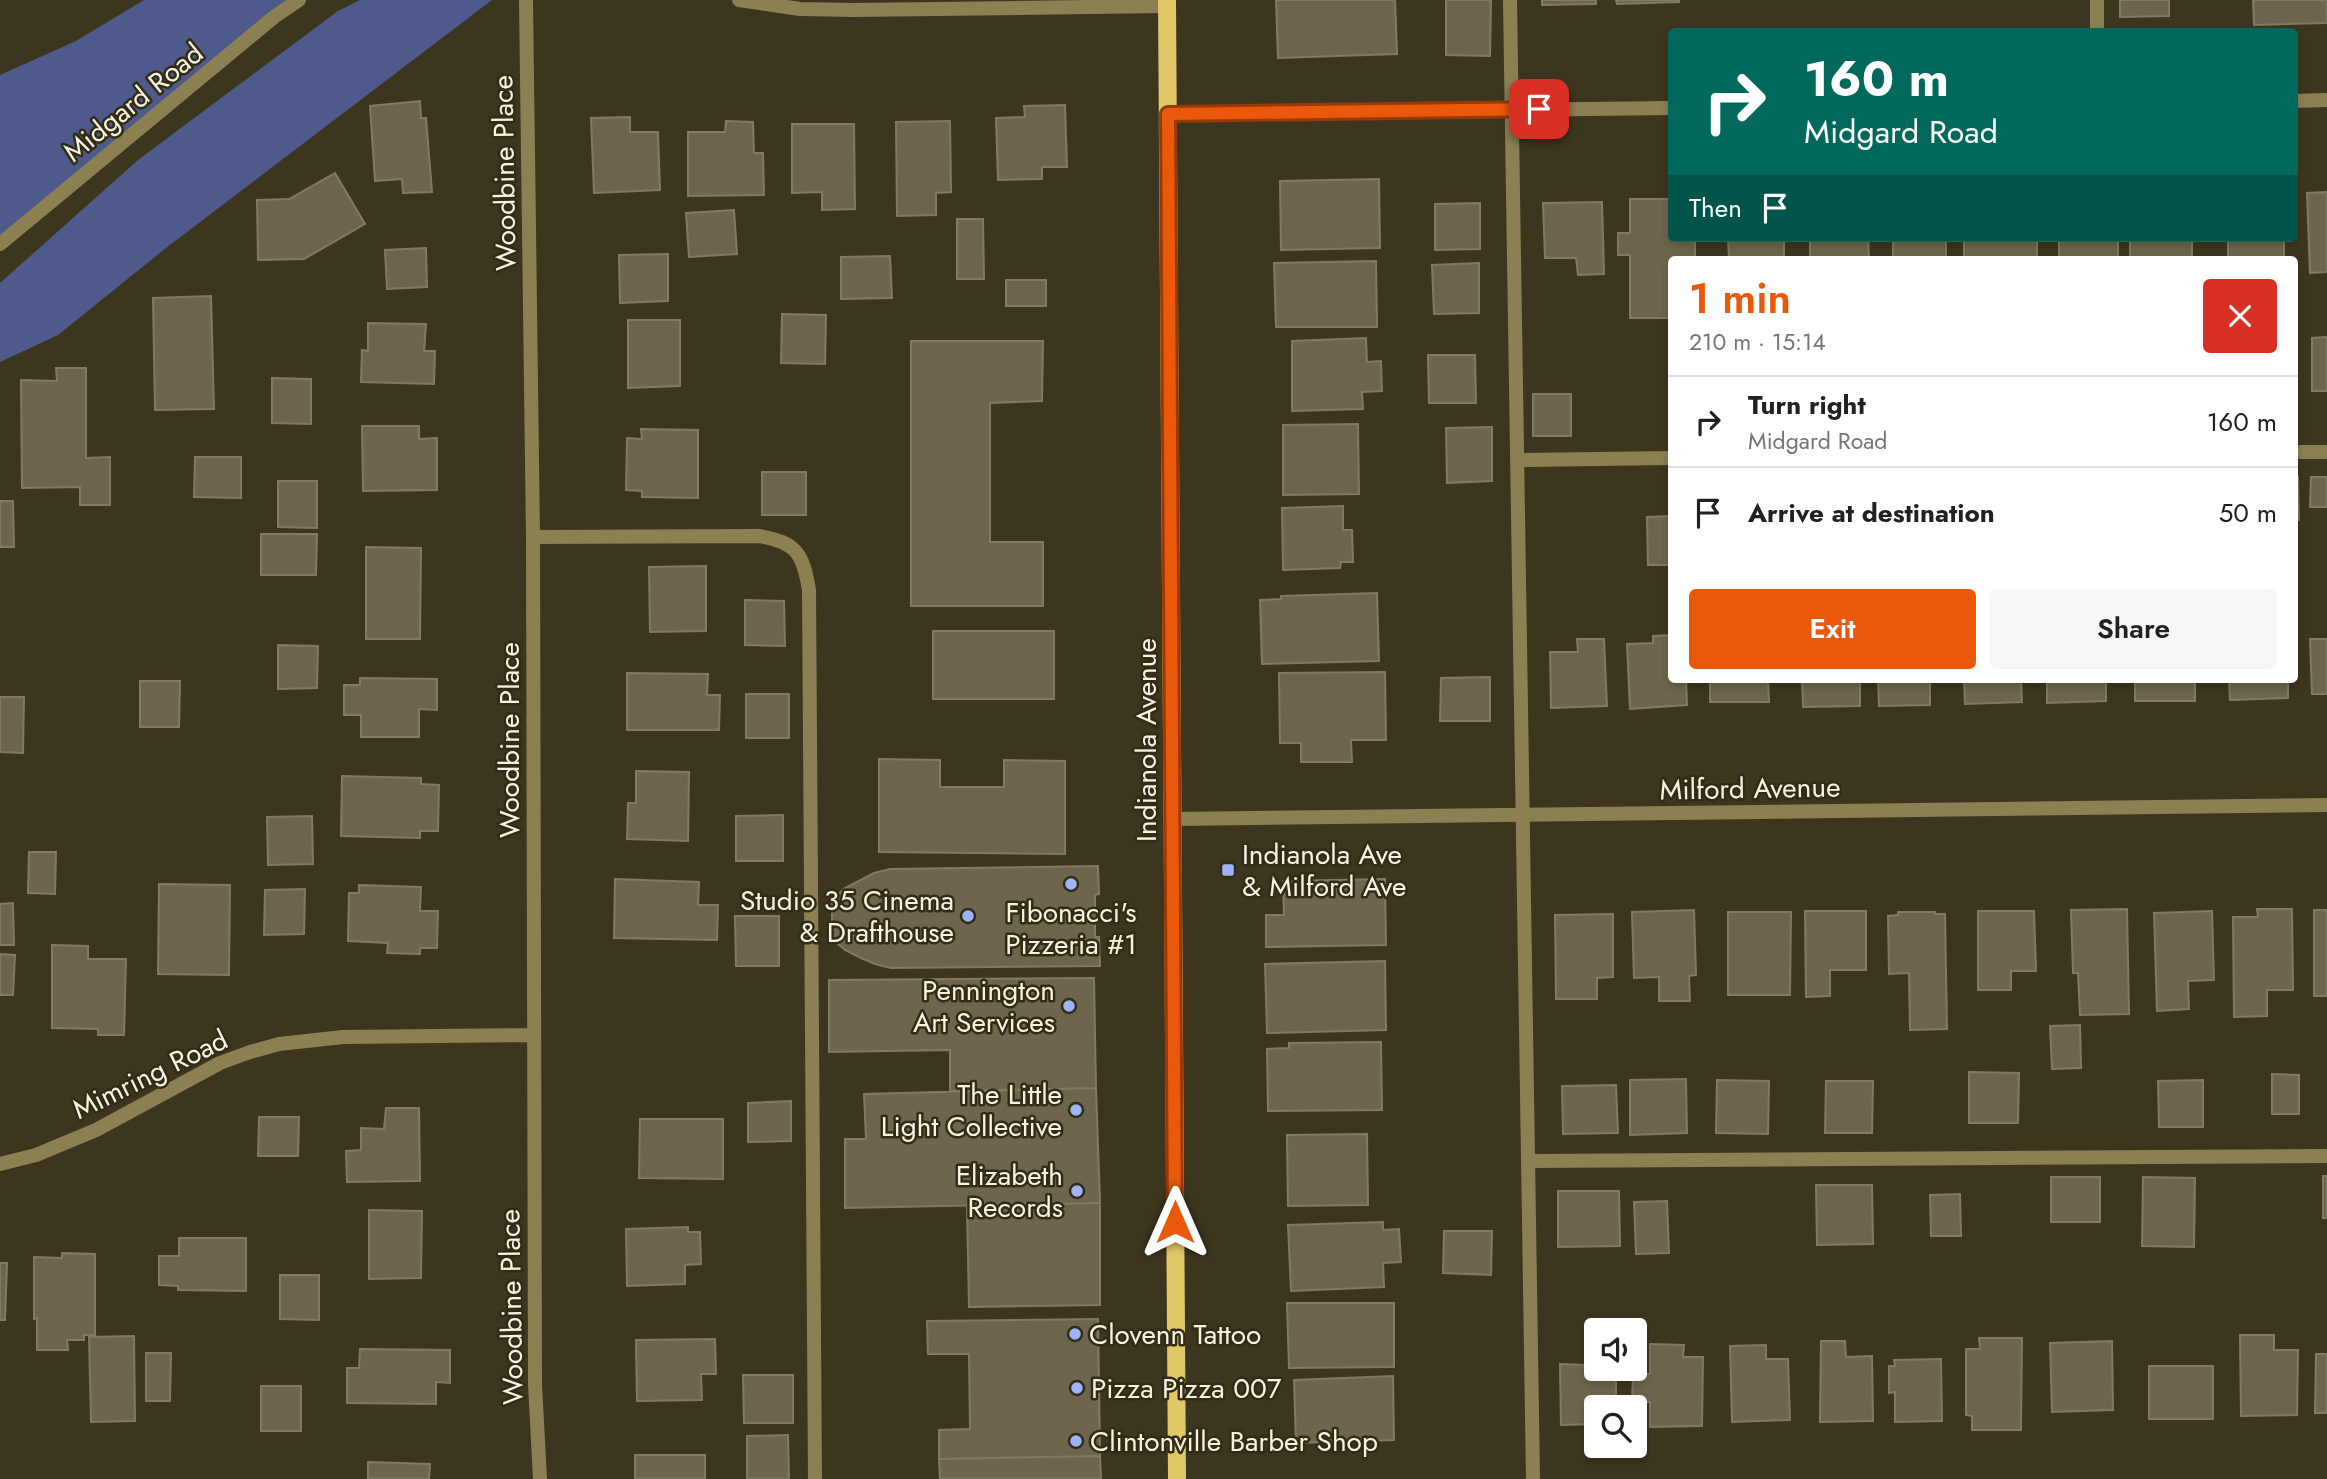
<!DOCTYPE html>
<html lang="en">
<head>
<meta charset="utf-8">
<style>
	:root { --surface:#fff; --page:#f6f6f6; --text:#202124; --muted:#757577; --line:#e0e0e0; --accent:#ea580c }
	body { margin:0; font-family:Jost,sans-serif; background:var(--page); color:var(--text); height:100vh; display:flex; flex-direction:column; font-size:26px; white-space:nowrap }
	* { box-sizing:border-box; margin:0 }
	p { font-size:23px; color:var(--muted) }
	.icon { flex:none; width:38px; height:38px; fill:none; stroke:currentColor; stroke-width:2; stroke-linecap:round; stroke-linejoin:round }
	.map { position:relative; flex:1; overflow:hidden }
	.details { position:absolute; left:1668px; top:256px; width:630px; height:427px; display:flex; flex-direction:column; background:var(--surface); border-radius:7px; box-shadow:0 4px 10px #0003 }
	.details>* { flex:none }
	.guide { position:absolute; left:1668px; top:28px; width:630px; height:214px; border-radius:7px; box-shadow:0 4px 10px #0003; background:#00695c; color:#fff; overflow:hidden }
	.controls { position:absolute; left:1584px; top:1318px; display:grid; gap:14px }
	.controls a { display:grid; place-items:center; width:63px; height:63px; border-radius:7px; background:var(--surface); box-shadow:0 4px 10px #0003; font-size:35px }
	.pin { position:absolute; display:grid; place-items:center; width:60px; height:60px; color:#fff; margin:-30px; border-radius:14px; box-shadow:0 4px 10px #0006 }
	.me { position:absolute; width:77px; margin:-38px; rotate:0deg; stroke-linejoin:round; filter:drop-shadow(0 0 5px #0008) }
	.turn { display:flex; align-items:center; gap:24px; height:147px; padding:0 21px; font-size:32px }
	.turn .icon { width:91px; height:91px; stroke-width:2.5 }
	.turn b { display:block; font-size:49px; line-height:60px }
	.then { display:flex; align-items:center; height:66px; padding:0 21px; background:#0003; gap:14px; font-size:26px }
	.round { display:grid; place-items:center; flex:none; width:74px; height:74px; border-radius:7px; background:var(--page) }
	.head { display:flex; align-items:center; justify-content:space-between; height:119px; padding:0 21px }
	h1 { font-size:42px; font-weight:600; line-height:52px; color:var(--accent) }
	.cta { display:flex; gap:14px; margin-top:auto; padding:14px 21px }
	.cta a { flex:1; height:80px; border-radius:7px; background:var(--accent); color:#fff; font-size:28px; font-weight:600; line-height:80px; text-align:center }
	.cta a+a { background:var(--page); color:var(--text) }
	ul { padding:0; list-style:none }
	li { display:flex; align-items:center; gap:21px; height:91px; padding:0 21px; border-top:2px solid var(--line) }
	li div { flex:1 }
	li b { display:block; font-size:26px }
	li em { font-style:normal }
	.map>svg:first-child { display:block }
	.forest { fill:#4d5a8b }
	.building { fill:#6d664d; stroke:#827a61; stroke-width:2 }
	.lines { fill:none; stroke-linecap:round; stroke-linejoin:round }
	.service { stroke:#8c8053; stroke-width:14 }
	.minor { stroke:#8c8053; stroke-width:14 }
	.primary { stroke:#e2c767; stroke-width:18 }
	.route-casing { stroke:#983908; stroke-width:18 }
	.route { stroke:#ea580c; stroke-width:12 }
	.poi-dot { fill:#9fb3fd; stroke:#332c15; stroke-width:2.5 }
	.labels { text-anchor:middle; stroke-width:5; stroke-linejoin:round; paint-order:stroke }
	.street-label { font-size:28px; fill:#f6f2e4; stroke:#332c15 }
	.poi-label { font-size:28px; fill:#f6f2e4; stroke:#332c15; text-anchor:start }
</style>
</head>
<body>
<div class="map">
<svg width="2327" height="1479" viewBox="0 0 2327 1479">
	<rect width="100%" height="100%" fill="#3d361f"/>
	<path class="forest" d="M144 0H299L0 244V75L76 41Z
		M360 0H492L166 248 58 335 0 362V283L138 160 338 11Z"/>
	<path class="building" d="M1276 0H1395L1397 54 1278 58Z
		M1446 0H1491L1490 56 1446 55Z
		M1542 0H1596V4L1542 5Z
		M1616 0H1679V2L1617 4Z
		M2120 0H2169V16L2120 17Z
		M2253 0H2327V23L2254 25Z
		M420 101 421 118H426L432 192 403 193 402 179 375 181 370 106Z
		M1065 105 1067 167H1042V179L998 180 996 118 1025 117 1024 106Z
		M630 117V132H658L660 190 594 193 591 118Z
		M726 121 753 122 754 153H763L764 195 688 196V132H725Z
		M950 121 951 192 936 193V215L897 216 896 122Z
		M792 124H854L855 209 822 210V192L792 193Z
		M335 173 365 224 304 259 258 260 257 200 289 199Z
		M1379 179 1380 248 1281 250 1280 181Z
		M2327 192V272L2310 273 2307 193Z
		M1630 199H1671V238H1695V259H1671V318H1630V255H1618V233H1630Z
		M1602 202 1604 274 1578 275 1576 258H1545L1543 203Z
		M1480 203V249L1435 250V204Z
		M734 210 737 254 689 257 686 213Z
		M957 219H983L984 279H957Z
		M1728 238H1784V258L1729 259Z
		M1810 238H1868L1869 259H1810Z
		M1893 238H1946V257L1893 259Z
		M1964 238H2037V259H1964Z
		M2059 238H2118V259H2059Z
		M2130 238H2192V259H2130Z
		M2228 238H2284V259H2228Z
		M426 248 427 287 387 289 385 250Z
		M668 254V301L620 303 619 255Z
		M890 256 892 298 841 299V257Z
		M1376 261 1377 327H1276L1274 263Z
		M1479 263V313L1434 314 1432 265Z
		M1006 280H1046V306H1006Z
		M211 296 214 409 155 410 153 298Z
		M782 314 826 315 825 364 781 363Z
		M628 320H680V386L628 388Z
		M368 323 426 324 424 351H435L434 384 361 382 362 350 368 351Z
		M2327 337V391H2312V338Z
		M1366 338 1367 362 1381 361 1382 391 1362 392 1363 409 1292 411V341Z
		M911 341H1043L1042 401 990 403V542H1043V606H911Z
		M1428 355H1475L1476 403H1429Z
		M56 368H86V458L110 457V505H80V487L22 488 21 380 57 381Z
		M272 378 311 379V424L272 423Z
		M1533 394H1571V436H1533Z
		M1358 424 1359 494 1283 495V425Z
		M362 426H419V439L437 438V490L363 491Z
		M1492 427V481L1447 483 1446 428Z
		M641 429 698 430V498L642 497V491L626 490 627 438 642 439Z
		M195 457H241V498L194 497Z
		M762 472H806V515H762Z
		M2294 477H2298L2299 520H2294Z
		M2311 477H2327V507H2310Z
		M278 481H317V528L278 527Z
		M0 501H13L14 547H0Z
		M1343 506V530H1352L1353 562H1341L1340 568 1283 570 1282 508Z
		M1671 516V565H1648L1647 517Z
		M261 534H317L316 575H261Z
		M366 547 421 548 420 639H366Z
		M706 566V631L650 632 649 567Z
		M1377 593 1379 661 1262 664 1260 600 1281 599V596Z
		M745 600 784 601 785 646 745 645Z
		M933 631H1054V699H933Z
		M1671 635V679H1686L1687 705 1630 709 1627 644 1653 643V636Z
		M1577 639H1604L1607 706 1551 708 1550 652H1578Z
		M2310 639H2327V694H2312Z
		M278 645 318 646 317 688 278 689Z
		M1385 672 1386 740H1351L1352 762H1301V743H1280L1279 673Z
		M627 673 708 674 707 695H720L719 730H627Z
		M1490 677V721H1440L1441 678Z
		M360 678 437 679V710L419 709V737H361V715H344V685H360Z
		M1710 679H1768L1769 702H1710Z
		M1802 679H1860V706L1803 707Z
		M1878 679H1930V705L1879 706Z
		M1964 679H2021L2022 702 1965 704Z
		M2047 679H2106V701L2047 703Z
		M2135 679H2195V701H2135Z
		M2229 679H2288V698L2230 700Z
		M140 681H180L179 727H140Z
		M746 694H789V738H746Z
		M0 697H24L23 753 0 752Z
		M879 759 940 760V787H1004V760L1065 761V854L879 852Z
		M636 771 689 772 688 841 627 839 628 803H636Z
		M342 776 421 778V784L439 785 438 831H420V838L341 836Z
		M783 815V861H736V816Z
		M312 816 313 864 268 865 267 817Z
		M29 852H56L55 894 28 893Z
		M1098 866 1099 894 1095 895V912H1104V920L1095 919V937H1099L1100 966 891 968 875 964 861 958 845 950 832 939V900L845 888 874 873 890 869Z
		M615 879 699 882 698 905H718L717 940 614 938Z
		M1385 879 1386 945 1266 947V915H1284L1283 881Z
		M159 884 230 885 229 975 158 974Z
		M359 885 421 887 420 911H438L437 948H420V954L387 953 388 943 348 941 349 893H359Z
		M305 889 304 934 264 935 265 890Z
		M13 903 14 945H0V904Z
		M2127 909 2129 1014 2080 1015 2078 973H2073L2071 910Z
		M2257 909H2292L2293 990H2267V1016L2234 1017 2233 917H2258Z
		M1694 910 1696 975 1689 976 1690 1001H1659V977L1634 978 1632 912Z
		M2314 910H2327V996H2314Z
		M1805 911H1866V970H1830V996L1806 997Z
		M1978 911H2034L2036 971H2011V990H1978Z
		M2212 911 2214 980 2188 981 2189 1009 2157 1011 2154 913Z
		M1728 912H1791L1790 995H1728Z
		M1898 912H1935V914H1945L1947 1029 1910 1030 1909 973 1889 974 1888 916 1898 915Z
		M1613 914V977L1597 978V999H1556L1555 915Z
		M735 916H779V966H736Z
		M52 945 88 946V959H126L124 1035H98V1029L52 1028Z
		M0 954 15 955 13 995H0Z
		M1385 961 1386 1030 1267 1033 1265 964Z
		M1094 978 1096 1088 950 1091V1050L829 1052V980Z
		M2080 1025 2081 1068 2052 1069 2050 1026Z
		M1381 1042 1382 1110 1268 1111 1267 1049 1289 1048V1043Z
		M1969 1072 2019 1073 2018 1123H1969Z
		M2272 1074 2299 1075V1114H2272Z
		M1686 1079 1687 1133 1630 1135V1080Z
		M1717 1080 1769 1081 1768 1134 1716 1133Z
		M2203 1080V1127H2159L2158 1081Z
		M1826 1081H1873L1872 1133H1825Z
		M1616 1085 1618 1133 1563 1134 1562 1086Z
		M1096 1088 1100 1203 845 1208V1139H866L864 1094Z
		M791 1101V1141L748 1142V1103Z
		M386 1108H419L420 1181 347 1182 346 1151 361 1150V1128L384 1129Z
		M259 1117H299L298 1156H258Z
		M640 1119H723V1179L639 1178Z
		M1367 1134 1368 1205 1288 1206 1287 1135Z
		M2323 1176H2327V1218H2323Z
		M2051 1177H2100V1222H2051Z
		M2143 1177 2195 1178 2194 1247 2142 1246Z
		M1816 1185H1872L1873 1244 1817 1245Z
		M1558 1191H1619L1620 1246 1558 1247Z
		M1960 1194 1961 1236H1931L1930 1195Z
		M1667 1201 1669 1253 1636 1254 1634 1202Z
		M1100 1203V1305L969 1307 967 1205Z
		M369 1210 422 1211 421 1278 369 1279Z
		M1383 1222V1230L1399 1229 1401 1262 1383 1263 1384 1287 1291 1291 1288 1225Z
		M688 1227V1232H700L701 1264 685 1265V1284L627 1286 626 1229Z
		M1444 1231H1492L1491 1275 1443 1273Z
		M179 1238H246V1291L178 1290V1286L159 1285V1256H179Z
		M62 1253 95 1254V1335H84V1340H67L68 1350H37V1318L34 1319V1257L62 1258Z
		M0 1263H7L5 1320H0Z
		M280 1275H319V1320L280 1319Z
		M1287 1303H1394V1367L1289 1368Z
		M1098 1319 1100 1456 939 1459V1430L970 1429 969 1354H928L927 1321Z
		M2240 1335H2274V1350H2298L2297 1415 2241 1416Z
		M134 1336 135 1421 91 1422 89 1337Z
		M1979 1338H2022L2021 1430H1972V1416L1966 1415V1349H1980Z
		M715 1339 716 1374H701L702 1400 637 1401 636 1340Z
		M1821 1341H1845L1846 1357 1872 1356 1873 1421 1820 1422Z
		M2112 1341 2113 1410 2052 1412 2050 1343Z
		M1650 1344 1684 1345 1683 1357H1703L1702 1426 1650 1427V1402L1632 1401 1633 1374H1650Z
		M1766 1345V1359H1788L1790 1420 1732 1422 1730 1346Z
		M360 1349 450 1350V1383L436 1382V1404L347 1403V1368H359Z
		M1586 1349H1596V1368H1616V1407H1596V1424L1561 1425 1560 1364 1586 1365Z
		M146 1353H171L170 1401H146Z
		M2316 1354H2327V1413H2315Z
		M1941 1359 1942 1421 1895 1422V1392L1889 1393V1366H1895L1894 1360Z
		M2149 1366H2213V1419H2149Z
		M743 1375H793V1423H744Z
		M1393 1376 1394 1440 1296 1443 1294 1380Z
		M261 1386H301V1431H261Z
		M788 1435 789 1479H747V1436Z
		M635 1455H705V1479H635Z
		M1100 1456 1101 1479H940L939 1459Z
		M368 1462 430 1464 429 1479H368Z"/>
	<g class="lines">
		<path class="service" d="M1510 0 1533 1479
			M2097 0V32
			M2294 452H2327
			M1518 460 1671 458
			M533 537 759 536C796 542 803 553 809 590L815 1479
			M1528 1161 2327 1156"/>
		<path class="minor" d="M526 0 533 537 535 1384 540 1479
			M739 0 800 9 853 10 1167 6
			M2294 101 2327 100
			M1168 114 1671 108
			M0 244 274 17 299 0
			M1173 819 2327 805
			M0 1164 36 1155 96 1130 220 1063 250 1052 279 1044 343 1037 534 1035"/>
		<path class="primary" d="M1167 0 1177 1479"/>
	</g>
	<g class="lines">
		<g class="route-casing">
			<path id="route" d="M1175 1222 1168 114 1539 109"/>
		</g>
		<use href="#route" class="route"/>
	</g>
	<g class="poi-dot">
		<rect x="1221" y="863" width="14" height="14" rx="3.5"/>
		<circle cx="1071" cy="884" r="7"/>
		<circle cx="968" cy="916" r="7"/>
		<circle cx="1069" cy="1006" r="7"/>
		<circle cx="1076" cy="1110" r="7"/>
		<circle cx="1077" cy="1191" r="7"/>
		<circle cx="1075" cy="1334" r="7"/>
		<circle cx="1077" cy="1388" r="7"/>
		<circle cx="1076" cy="1441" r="7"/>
	</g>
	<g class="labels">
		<g class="street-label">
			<text transform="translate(133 102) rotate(-39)" y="10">Midgard Road</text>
			<text transform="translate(504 173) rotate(-91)" y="10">Woodbine Place</text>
			<text transform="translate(509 740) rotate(-90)" y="10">Woodbine Place</text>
			<text transform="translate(1146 740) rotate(-90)" y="10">Indianola Avenue</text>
			<text transform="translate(1750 788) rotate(-1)" y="10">Milford Avenue</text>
			<text transform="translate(150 1074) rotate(-26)" y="10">Mimring Road</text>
			<text transform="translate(511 1307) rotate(-91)" y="10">Woodbine Place</text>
		</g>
		<g class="poi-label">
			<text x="1242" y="864">Indianola Ave<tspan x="1242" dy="32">&amp; Milford Ave</tspan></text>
			<text x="954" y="910" text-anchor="end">Studio 35 Cinema<tspan x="954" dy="32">&amp; Drafthouse</tspan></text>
			<text x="1071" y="922" text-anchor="middle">Fibonacci's<tspan x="1071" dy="32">Pizzeria #1</tspan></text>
			<text x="1055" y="1000" text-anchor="end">Pennington<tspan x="1055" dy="32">Art Services</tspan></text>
			<text x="1062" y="1104" text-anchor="end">The Little<tspan x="1062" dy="32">Light Collective</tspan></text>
			<text x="1063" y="1185" text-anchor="end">Elizabeth<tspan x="1063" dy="32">Records</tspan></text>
			<text x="1089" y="1344">Clovenn Tattoo</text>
			<text x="1091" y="1398">Pizza Pizza 007</text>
			<text x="1090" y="1451">Clintonville Barber Shop</text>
		</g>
	</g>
</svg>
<div class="controls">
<a><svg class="icon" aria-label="sound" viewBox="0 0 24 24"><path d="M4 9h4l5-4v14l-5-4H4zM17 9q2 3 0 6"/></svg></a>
<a><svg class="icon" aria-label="search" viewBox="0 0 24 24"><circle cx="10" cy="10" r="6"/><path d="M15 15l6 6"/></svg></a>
</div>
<div class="pin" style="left:1539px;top:109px;background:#d93025"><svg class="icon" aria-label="arrive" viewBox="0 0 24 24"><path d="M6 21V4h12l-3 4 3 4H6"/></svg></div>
<svg class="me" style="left:1175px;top:1222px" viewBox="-20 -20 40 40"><path d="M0-17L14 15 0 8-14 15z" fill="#ea580c" stroke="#fff" stroke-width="4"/></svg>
<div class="guide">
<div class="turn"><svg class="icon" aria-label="right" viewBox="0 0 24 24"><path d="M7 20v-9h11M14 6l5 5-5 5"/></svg><div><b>160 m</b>Midgard Road</div></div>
<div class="then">Then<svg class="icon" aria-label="arrive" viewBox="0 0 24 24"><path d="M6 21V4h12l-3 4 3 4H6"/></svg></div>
</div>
<section class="details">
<div class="head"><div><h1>1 min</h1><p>210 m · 15:14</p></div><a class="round" style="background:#d93025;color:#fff"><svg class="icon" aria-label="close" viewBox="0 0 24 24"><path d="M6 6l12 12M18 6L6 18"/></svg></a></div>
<ul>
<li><svg class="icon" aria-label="right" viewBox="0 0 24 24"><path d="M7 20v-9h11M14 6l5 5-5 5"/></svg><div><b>Turn right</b><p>Midgard Road</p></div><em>160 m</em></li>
<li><svg class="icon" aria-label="arrive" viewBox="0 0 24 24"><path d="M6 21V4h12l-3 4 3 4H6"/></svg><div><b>Arrive at destination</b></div><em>50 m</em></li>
</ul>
<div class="cta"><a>Exit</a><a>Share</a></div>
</section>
</div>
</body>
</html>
